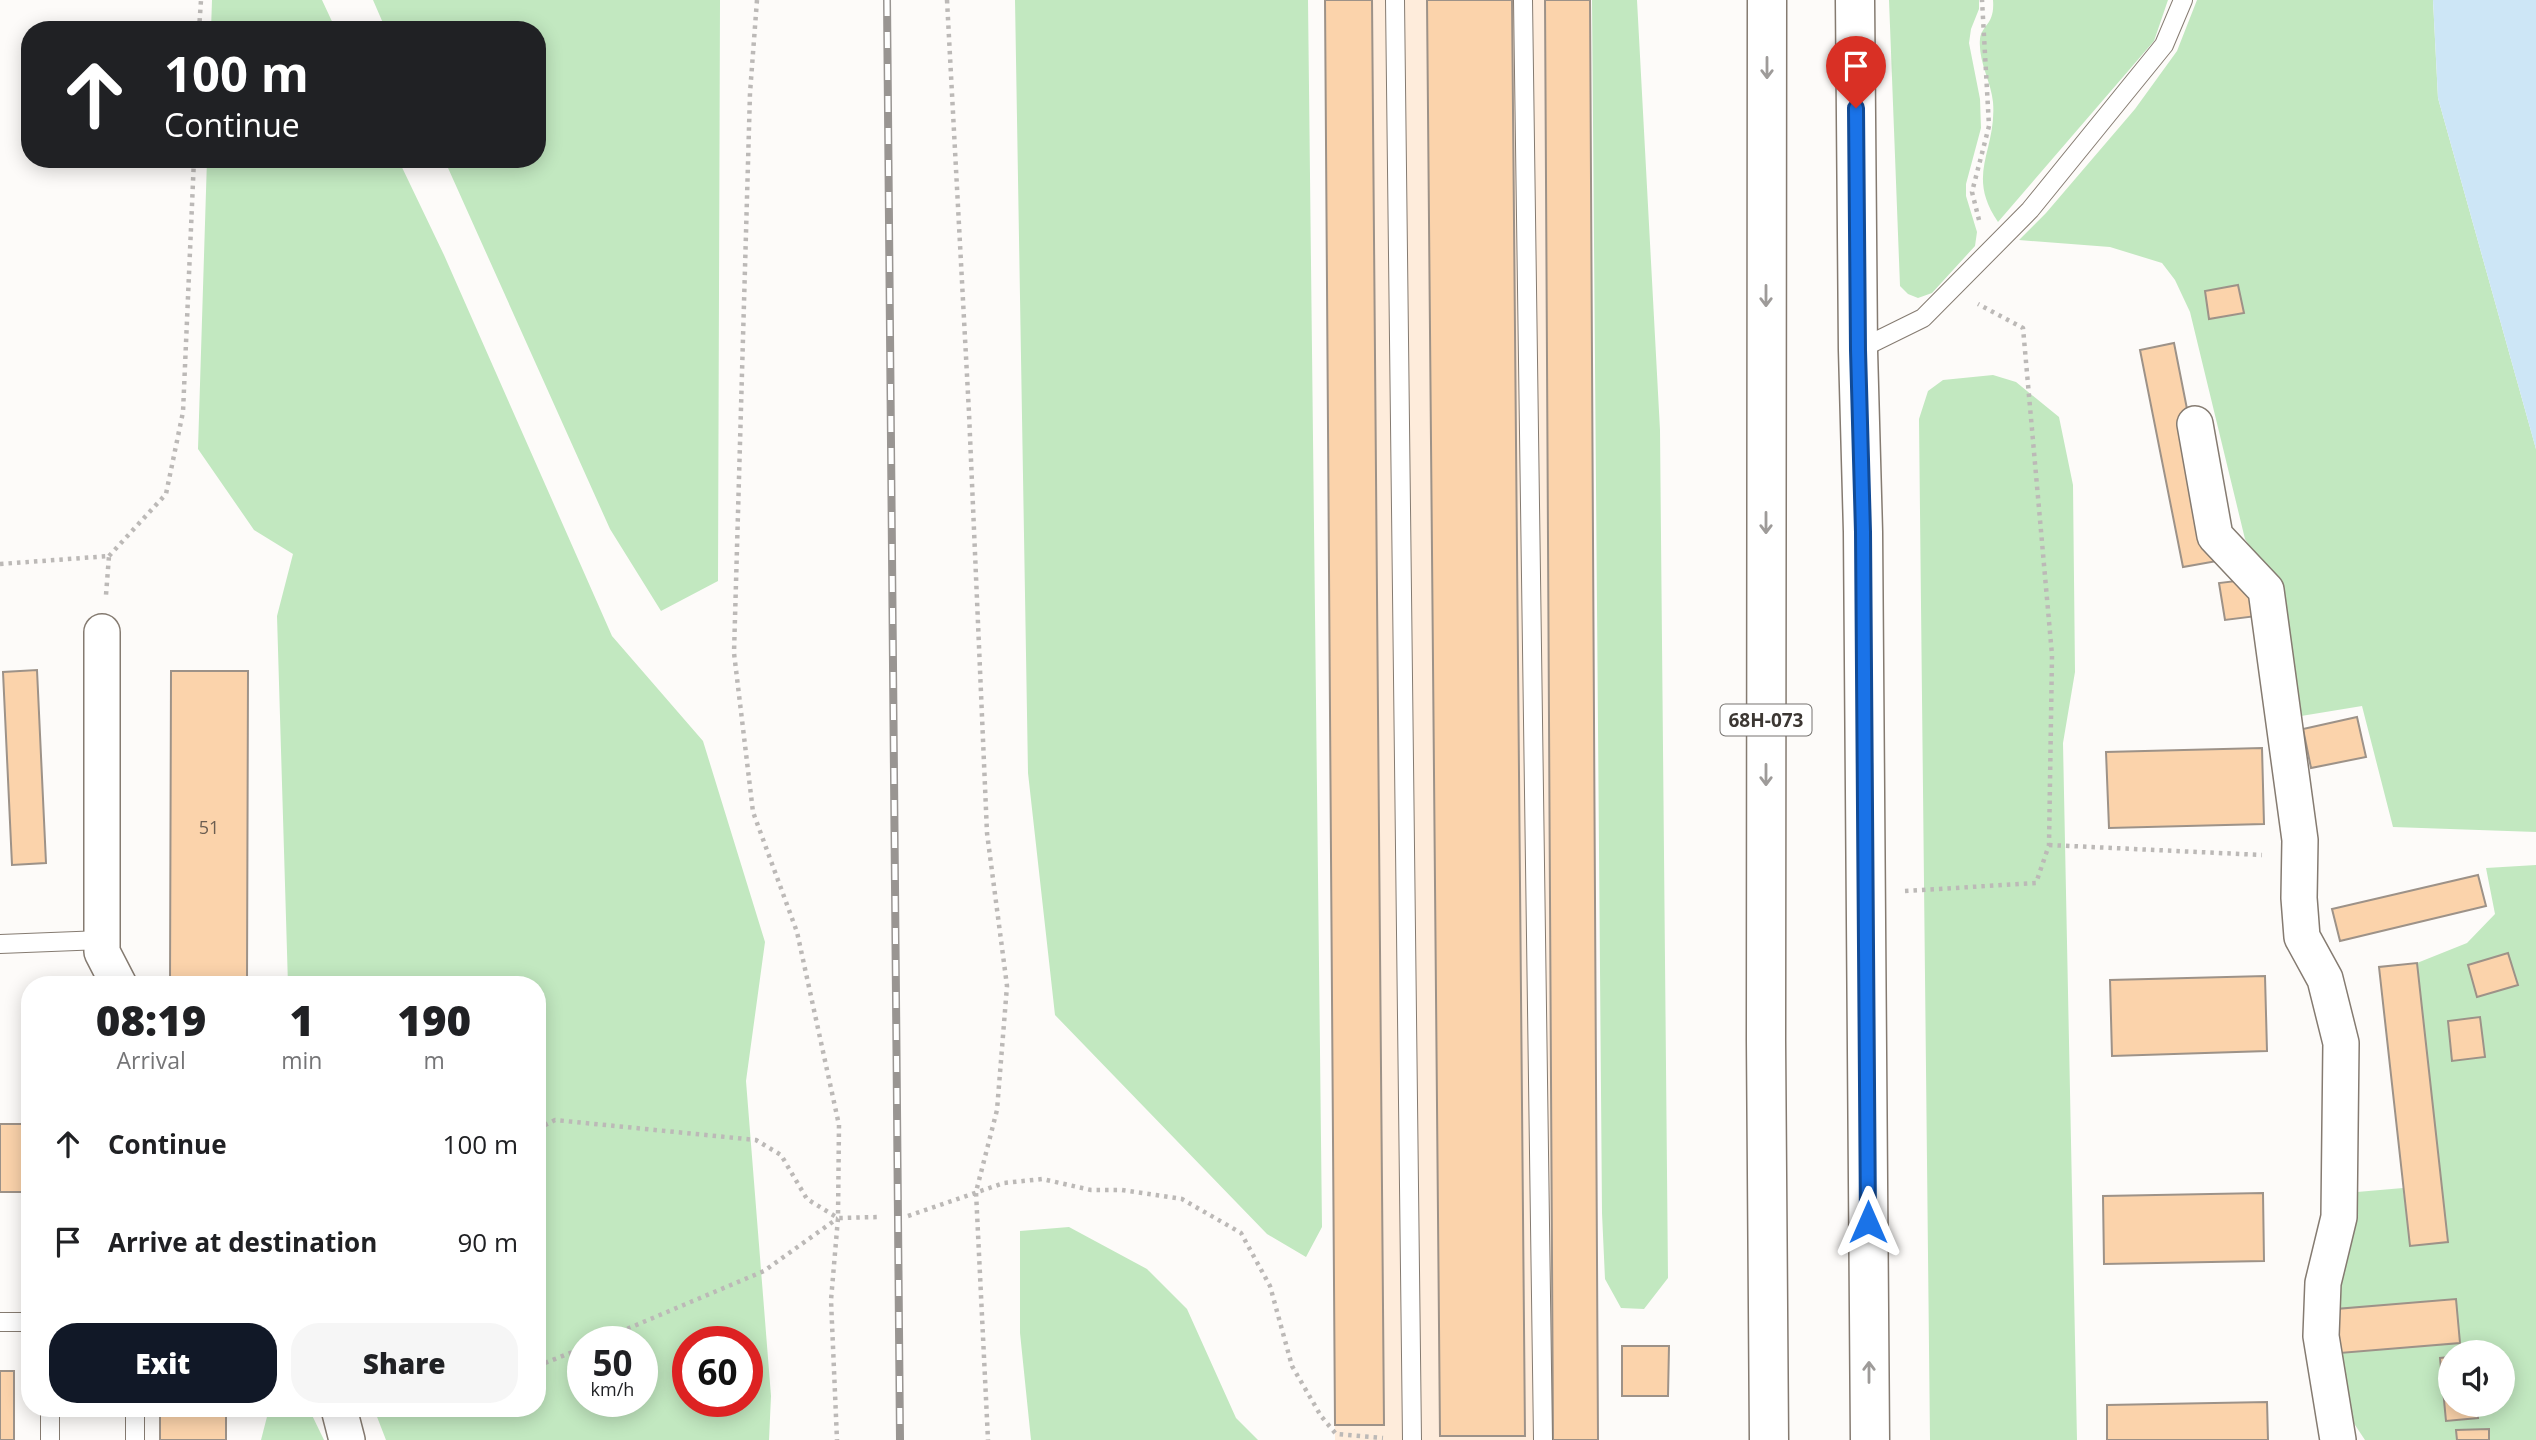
<!DOCTYPE html>
<html lang="en">
<head>
<meta charset="utf-8">
<style>
	:root { --surface:#fff; --page:#f6f6f6; --text:#202124; --muted:#757577; --accent:#111827 }
	body { margin:0; font-family:"Open Sans",sans-serif; background:var(--page); color:var(--text); height:100vh; display:flex; flex-direction:column; font-size:26px; white-space:nowrap }
	* { box-sizing:border-box; margin:0 }
	p { font-size:23px; color:var(--muted) }
	.icon { flex:none; width:38px; height:38px; fill:none; stroke:currentColor; stroke-width:2; stroke-linecap:round; stroke-linejoin:round }
	.map { position:relative; flex:1; overflow:hidden }
	.details { position:absolute; left:21px; top:976px; width:525px; height:441px; display:flex; flex-direction:column; background:var(--surface); border-radius:28px; box-shadow:0 4px 18px #0003 }
	.details>* { flex:none }
	.hud { position:absolute; left:21px; top:21px; width:525px; height:147px; border-radius:28px; box-shadow:0 4px 18px #0003; background:#202124; color:#fff; overflow:hidden }
	.buttons { position:absolute; left:2438px; top:1340px; display:grid; gap:14px }
	.buttons a { display:grid; place-items:center; width:77px; height:77px; border-radius:50%; background:var(--surface); box-shadow:0 4px 18px #0003; font-size:35px }
	.speed { position:absolute; left:567px; top:1326px; display:flex; gap:14px; font-size:35px; font-weight:700; text-align:center }
	.speed>* { display:grid; place-content:center; width:91px; height:91px; border-radius:50%; background:var(--surface); box-shadow:0 4px 18px #0003; line-height:1 }
	.speed small { font-size:18px; font-weight:400 }
	.speed .limit { border:10px solid #d22; background:#fff; color:#111 }
	.pin { position:absolute; display:grid; place-items:center; width:60px; height:60px; color:#fff; margin:-72px -30px; border-radius:50% 50% 50% 0; rotate:-45deg; box-shadow:0 0 7px #0007 }
	.pin .icon { rotate:45deg }
	.me { position:absolute; width:77px; margin:-38px; rotate:0deg; stroke-linejoin:round; filter:drop-shadow(0 0 5px #0008) }
	.turn { display:flex; align-items:center; gap:24px; height:147px; padding:0 28px; font-size:32px }
	.turn .icon { width:91px; height:91px; stroke-width:2.5 }
	.turn b { display:block; font-size:49px; line-height:60px }
	.eta { display:flex; justify-content:space-evenly; align-items:center; height:119px; text-align:center }
	.eta b { font-size:42px; font-weight:800; line-height:49px }
	.action { display:flex; gap:14px; margin-top:auto; padding:14px 28px }
	.action a { flex:1; height:80px; border-radius:28px; background:var(--accent); color:#fff; font-size:28px; font-weight:800; line-height:80px; text-align:center }
	.action a+a { background:var(--page); color:var(--text) }
	ul { padding:0; list-style:none }
	li { display:flex; align-items:center; gap:21px; height:98px; padding:0 28px }
	li div { flex:1 }
	li b { display:block; font-size:26px }
	li em { font-style:normal }
	.map>svg:first-child { display:block }
	.built { fill:#feecdb }
	.green { fill:#c2e8c0; fill-rule:evenodd }
	.water { fill:#cde6f6 }
	.building { fill:#fbd3ab; stroke:#9d9288; stroke-width:2 }
	.lines { fill:none; stroke-linecap:round; stroke-linejoin:round }
	.service-casing { stroke:#857b71; stroke-width:20 }
	.minor-casing { stroke:#857b71; stroke-width:38 }
	.primary-casing { stroke:#857b71; stroke-width:41 }
	.path { stroke:#bcb9b7; stroke-width:4.5; stroke-dasharray:3.5 5; stroke-linecap:butt }
	.service { stroke:#fff; stroke-width:18 }
	.minor { stroke:#fff; stroke-width:35 }
	.primary { stroke:#fff; stroke-width:38 }
	.rail-casing { stroke:#999592; stroke-width:8 }
	.rail { stroke:#fff; stroke-width:5; stroke-dasharray:16; stroke-linecap:butt }
	.oneway { stroke:#9e9b99 }
	.route-casing { stroke:#114b97; stroke-width:18 }
	.route { stroke:#1a73e8; stroke-width:12 }
	.labels { text-anchor:middle; stroke-width:7; stroke-linejoin:round; paint-order:stroke }
	.number-label { font-size:18px; fill:#6c5e51 }
	.shield { fill:#fff; stroke:#767370; stroke-width:2 }
	.shield-label { font-size:19px; font-weight:bold; fill:#3c3733 }
</style>
</head>
<body>
<div class="map">
<svg width="2536" height="1440" viewBox="0 0 2536 1440">
	<rect width="100%" height="100%" fill="#fdfbf9"/>
	<path class="built" d="M1325 0H1590L1598 1440H1335Z"/>
	<path class="green" d="M212 0H322L336 30H211Z
		M373 0H720L718 581 661 611 610 529 444 159H537V30H386Z
		M1015 0H1308L1322 1227 1306 1257 1267 1234 1055 1015 1028 773Z
		M1592 0H1637L1660 430 1668 1278 1644 1309 1621 1308 1605 1279 1602 1213Z
		M1889 0H1979V9L1971 29 1969 43 1980 99 1981 128 1966 184V196L1977 232 1975 246 1932 293 1918 298 1908 294 1900 286Z
		M1993 0H2168L2154 41 1998 222C1965 174 1997 151 1993 102 1991 81 1978 61 1980 39 1982 24 1995 25 1993 0Z
		M2197 0H2433L2438 98 2536 449V832L2393 827 2362 706 2295 717 2277 588 2245 539 2190 312 2175 280 2162 263 2110 247 2019 240 2046 213 2135 109 2177 51Z
		M207 159H398L444 255 612 636 703 741 765 942 746 1081 771 1396 769 1440H386L374 1409H537V985H288L277 616 293 554 254 530 198 449ZM583 1342H642V1402H583ZM747 1342V1402H688V1342Z
		M1993 375 2016 382 2059 417 2073 485 2075 672 2063 743 2077 1440H1930L1919 419 1928 391 1943 380Z
		M2536 865V1440H2365L2347 1413 2333 1299 2357 1192 2403 1188 2410 1246 2448 1242 2417 963 2467 943 2495 914 2486 868ZM2450 1353H2502V1405H2450Z
		M1069 1227 1147 1269 1187 1309 1236 1418 1258 1440H1031L1020 1333V1231Z
		M269 1409H309L324 1440H261Z"/>
	<path class="water" d="M2433 0H2536V449L2438 98Z"/>
	<path class="building" d="M1325 0H1372L1384 1425H1335Z
		M1427 0H1512L1525 1436H1440Z
		M1545 0H1590L1598 1440H1553Z
		M2238 285 2244 313 2209 319 2205 291Z
		M2174 343 2217 561 2183 567 2140 350Z
		M2252 579 2257 616 2225 620 2219 583Z
		M37 670 46 863 12 865 3 672Z
		M171 671H248L247 985H170Z
		M2357 717 2366 757 2311 768 2303 729Z
		M2262 748 2264 824 2109 828 2106 752Z
		M2478 875 2486 906 2340 941 2332 909Z
		M2508 953 2518 985 2477 997 2468 965Z
		M2417 963 2448 1242 2410 1246 2379 967Z
		M2265 976 2267 1051 2112 1056 2110 980Z
		M2480 1017 2485 1057 2452 1061 2448 1021Z
		M0 1124H30V1192H0Z
		M2263 1193 2264 1261 2104 1264 2103 1196Z
		M2456 1299 2460 1343 2340 1353 2336 1309Z
		M1622 1346H1669L1668 1396H1622Z
		M2450 1357V1405H2477L2478 1418 2446 1421 2440 1358Z
		M0 1371H14V1440H0Z
		M2267 1402 2268 1440H2107V1405Z
		M160 1409H226V1440H160Z
		M2489 1429V1440H2457L2456 1430Z"/>
	<g class="lines">
		<g class="service-casing">
			<path id="service" d="M1395 0 1412 1440
				M1523 0 1543 1440
				M1858 350 1923 318 2030 210 2164 45 2183 0
				M0 944 102 940
				M0 1322H30
				M50 1409V1440
				M135 1409V1440"/>
		</g>
		<g class="minor-casing">
			<path id="minor" d="M2195 424 2215 536 2266 590 2300 840 2299 898 2302 937 2325 979 2341 1043 2339 1217 2323 1283 2321 1336 2338 1440
				M102 632V952L119 985
				M339 1409 347 1440"/>
		</g>
		<g class="primary-casing">
			<path id="primary" d="M1767 0 1766 1041 1769 1440
				M1855 0 1858 350 1863 532 1870 1440"/>
		</g>
		<path class="path" d="M757 0 750 93 734 653 753 812 797 932 839 1125 838 1218 831 1300 837 1440
			M947 0 969 413 987 833 1007 986 997 1110 976 1192 988 1440
			M199 30 201 0
			M1979 220 1972 192 1989 126 1982 0
			M109 556 166 494 183 412 194 159
			M0 564 109 556 106 595
			M2049 845 2262 855
			M1905 891 2036 883 2049 845 2052 655 2023 328 1978 304
			M537 1129 555 1120 756 1140 781 1155 807 1199 838 1218 879 1217
			M908 1216 1004 1183 1042 1179 1091 1190H1122L1182 1199 1241 1233 1270 1286 1292 1366 1321 1416 1336 1434 1383 1438
			M596 1342 764 1271 838 1218
			M537 1366 583 1348"/>
		<use href="#service" class="service"/>
		<use href="#minor" class="minor"/>
		<use href="#primary" class="primary"/>
		<g class="rail-casing">
			<path id="rail" d="M887 0 900 1440"/>
		</g>
		<use href="#rail" class="rail"/>
	</g>
	<defs><path id="oneway-shaft" d="M-6 0H5M1.5-3L5.5 0L1.5 3" fill="none" stroke-width="1.6" stroke-linecap="round" stroke-linejoin="round" transform="scale(1.75)"/></defs>
	<g class="oneway">
		<use href="#oneway-shaft" transform="translate(1767 68) rotate(90)"/>
		<use href="#oneway-shaft" transform="translate(1766 296) rotate(90)"/>
		<use href="#oneway-shaft" transform="translate(1766 523) rotate(90)"/>
		<use href="#oneway-shaft" transform="translate(1766 775) rotate(90)"/>
		<use href="#oneway-shaft" transform="translate(1869 1372) rotate(-90)"/>
	</g>
	<g class="lines">
		<g class="route-casing">
			<path id="route" d="M1856 108 1858 350 1863 532 1868 1222"/>
		</g>
		<use href="#route" class="route"/>
	</g>
	<g class="labels">
		<g class="number-label">
			<text x="209" y="834">51</text>
		</g>
		<rect class="shield" x="1720.5" y="704.5" width="91" height="31" rx="5"/>
		<g class="shield-label">
			<text x="1766" y="727">68Н-073</text>
		</g>
	</g>
</svg>
<div class="buttons">
<a><svg class="icon" aria-label="sound" viewBox="0 0 24 24"><path d="M4 9h4l5-4v14l-5-4H4zM17 9q2 3 0 6"/></svg></a>
</div>
<div class="speed"><div>50<small>km/h</small></div><div class="limit">60</div></div>
<div class="pin" style="left:1856px;top:108px;background:#d93025"><svg class="icon" aria-label="arrive" viewBox="0 0 24 24"><path d="M6 21V4h12l-3 4 3 4H6"/></svg></div>
<svg class="me" style="left:1868px;top:1222px" viewBox="-20 -20 40 40"><path d="M0-17L14 15 0 8-14 15z" fill="#1a73e8" stroke="#fff" stroke-width="4"/></svg>
<div class="hud">
<div class="turn"><svg class="icon" aria-label="ahead" viewBox="0 0 24 24"><path d="M12 20V5M6 11l6-6 6 6"/></svg><div><b>100 m</b>Continue</div></div>
</div>
<section class="details">
<div class="eta">
<div><b>08:19</b><p>Arrival</p></div>
<div><b>1</b><p>min</p></div>
<div><b>190</b><p>m</p></div>
</div>
<ul>
<li><svg class="icon" aria-label="ahead" viewBox="0 0 24 24"><path d="M12 20V5M6 11l6-6 6 6"/></svg><div><b>Continue</b></div><em>100 m</em></li>
<li><svg class="icon" aria-label="arrive" viewBox="0 0 24 24"><path d="M6 21V4h12l-3 4 3 4H6"/></svg><div><b>Arrive at destination</b></div><em>90 m</em></li>
</ul>
<div class="action"><a>Exit</a><a>Share</a></div>
</section>
</div>
</body>
</html>
